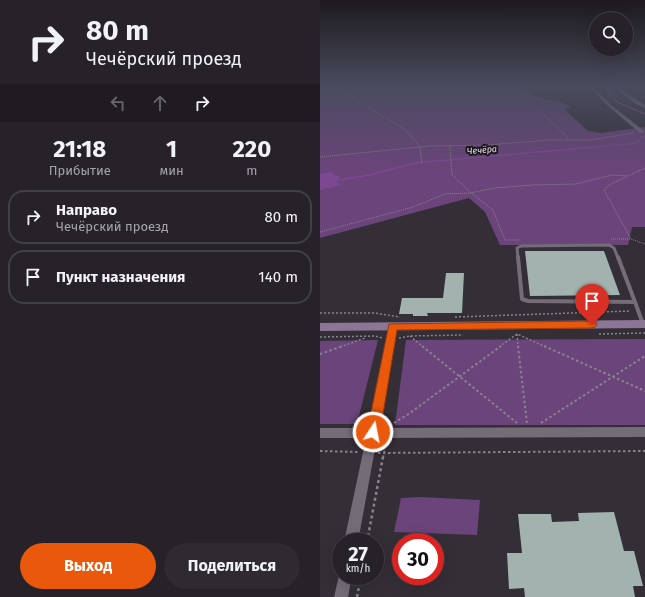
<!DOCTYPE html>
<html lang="ru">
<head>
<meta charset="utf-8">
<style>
	:root { --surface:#272229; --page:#2f2a31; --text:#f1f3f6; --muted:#a4a4a8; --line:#433f46; --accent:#ea580c }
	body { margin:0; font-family:"Fira Sans",sans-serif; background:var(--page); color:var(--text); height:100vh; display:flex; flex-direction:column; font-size:15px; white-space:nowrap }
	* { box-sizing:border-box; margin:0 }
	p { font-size:13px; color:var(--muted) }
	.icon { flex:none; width:22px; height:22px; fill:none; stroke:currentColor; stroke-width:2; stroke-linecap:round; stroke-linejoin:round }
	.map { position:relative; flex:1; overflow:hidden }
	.sheet { display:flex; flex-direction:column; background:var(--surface); width:320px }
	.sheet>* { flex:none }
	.hud { background:#272229; color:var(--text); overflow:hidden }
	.fabs { position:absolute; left:269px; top:12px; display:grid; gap:8px }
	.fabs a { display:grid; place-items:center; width:44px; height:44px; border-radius:50%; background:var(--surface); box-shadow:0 4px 16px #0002,0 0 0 1px var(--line); font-size:20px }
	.speed { position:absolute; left:12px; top:533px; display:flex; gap:8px; font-size:20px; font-weight:700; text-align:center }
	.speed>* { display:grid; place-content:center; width:52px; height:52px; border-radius:50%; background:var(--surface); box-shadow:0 4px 16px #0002,0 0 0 1px var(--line); line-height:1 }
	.speed small { font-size:10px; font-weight:400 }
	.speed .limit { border:6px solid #d22; background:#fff; color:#111 }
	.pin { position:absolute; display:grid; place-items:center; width:34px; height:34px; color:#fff; margin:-41px -17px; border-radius:50% 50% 50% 0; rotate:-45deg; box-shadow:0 0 4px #0007 }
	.pin .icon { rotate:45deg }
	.me { position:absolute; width:44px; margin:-22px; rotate:11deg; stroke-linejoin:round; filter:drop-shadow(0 0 3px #0008) }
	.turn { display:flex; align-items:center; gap:14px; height:84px; padding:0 20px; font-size:18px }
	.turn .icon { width:52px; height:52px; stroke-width:2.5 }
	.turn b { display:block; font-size:28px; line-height:34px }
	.lanes { display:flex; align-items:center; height:38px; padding:0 20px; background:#0003; justify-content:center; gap:20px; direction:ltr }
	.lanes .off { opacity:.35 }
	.eta { display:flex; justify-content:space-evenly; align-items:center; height:68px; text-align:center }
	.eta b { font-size:24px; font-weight:700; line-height:28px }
	.button { display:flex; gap:8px; margin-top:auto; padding:8px 20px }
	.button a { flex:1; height:46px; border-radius:24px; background:var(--accent); color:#fff; font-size:16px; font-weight:700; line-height:46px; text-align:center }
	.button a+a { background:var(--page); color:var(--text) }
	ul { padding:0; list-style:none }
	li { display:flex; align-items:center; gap:12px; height:54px; margin:0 8px 6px; padding:0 12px; border:2px solid var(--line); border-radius:16px }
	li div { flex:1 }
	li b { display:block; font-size:15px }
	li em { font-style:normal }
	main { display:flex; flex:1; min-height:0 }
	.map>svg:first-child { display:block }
	.green { fill:#6a447b }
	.water { fill:#7c4892 }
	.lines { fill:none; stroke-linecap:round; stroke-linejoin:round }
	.stream { stroke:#7c4892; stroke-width:1.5 }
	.building { fill:#a2b2ae }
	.path-far3 { stroke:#89848c; stroke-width:1; stroke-dasharray:1 1; stroke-linecap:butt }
	.path-far2 { stroke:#89848c; stroke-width:1.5; stroke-dasharray:2 2; stroke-linecap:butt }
	.path-far1 { stroke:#89848c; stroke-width:2; stroke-dasharray:2.5 2.5; stroke-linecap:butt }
	.path { stroke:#89848c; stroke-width:2.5; stroke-dasharray:3 3; stroke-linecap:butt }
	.service-far1 { stroke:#746d78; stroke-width:3 }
	.service { stroke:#746d78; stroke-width:4 }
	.minor { fill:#746d78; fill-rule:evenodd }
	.secondary { fill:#8b7795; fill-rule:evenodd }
	.route { fill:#ea580c; stroke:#983908 }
	.labels { text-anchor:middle; stroke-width:4; stroke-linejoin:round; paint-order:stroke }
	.far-water-label { font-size:9px; font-style:italic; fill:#ecdef3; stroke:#1a171b }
</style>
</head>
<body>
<main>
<section class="sheet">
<div class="hud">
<div class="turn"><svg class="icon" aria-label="right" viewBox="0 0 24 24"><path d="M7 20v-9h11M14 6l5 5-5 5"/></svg><div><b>80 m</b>Чечёрский проезд</div></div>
<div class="lanes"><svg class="icon off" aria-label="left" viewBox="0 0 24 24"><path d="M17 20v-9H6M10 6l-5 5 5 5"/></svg><svg class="icon off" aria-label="ahead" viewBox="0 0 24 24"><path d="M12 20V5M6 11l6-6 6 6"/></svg><svg class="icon" aria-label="right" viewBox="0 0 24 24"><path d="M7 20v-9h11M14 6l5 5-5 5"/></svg></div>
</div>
<div class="eta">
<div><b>21:18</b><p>Прибытие</p></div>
<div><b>1</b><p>мин</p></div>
<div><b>220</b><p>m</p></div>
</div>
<ul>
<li><svg class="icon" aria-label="right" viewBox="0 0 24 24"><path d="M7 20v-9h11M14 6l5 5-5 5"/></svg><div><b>Направо</b><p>Чечёрский проезд</p></div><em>80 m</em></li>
<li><svg class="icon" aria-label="arrive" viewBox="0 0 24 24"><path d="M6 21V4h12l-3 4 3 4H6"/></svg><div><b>Пункт назначения</b></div><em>140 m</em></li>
</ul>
<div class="button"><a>Выход</a><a>Поделиться</a></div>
</section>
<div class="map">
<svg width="325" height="597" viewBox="0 0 325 597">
	<rect width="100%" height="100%" fill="#342e37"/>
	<path class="green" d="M0 86H202C214 102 235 97 251 107L244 109 268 131 280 133 325 127V227H312L308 245H180L165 212 149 198 0 238Z
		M325 339V425H75L86 340Z
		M58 340 37 424H0V341Z
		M100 497 160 500 157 535 74 532 81 498Z"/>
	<path class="water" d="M12 172 14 175 19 176V181L16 182 21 185 0 190V174Z"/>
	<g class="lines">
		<path class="stream" d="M284 86 297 102 325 114
			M17 180 50 175 95 163 307 144 319 142 321 137H325"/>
	</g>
	<path class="building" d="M205 251H284L300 295 210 296Z
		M126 273H144L142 313H107L108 316H93V314H79L82 298H123Z
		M294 512 304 551H314L323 586H313L315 597H205L204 588 189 589 187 553H202L198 514H231L232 522 259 521 258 513Z"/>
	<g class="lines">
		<path class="path-far3" d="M19 86 26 94 86 130 100 147 102 164
			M194 86 250 140
			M130 146 132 175 151 193 173 210 185 240H200
			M0 157 110 146 166 145 230 140H270L314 133
			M306 177 291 184 284 190 311 239 325 244
			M0 232 93 207 125 194 151 193 174 188 213 185 256 184 292 175 308 176 325 168
			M291 239H311"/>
		<path class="path-far2" d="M0 313H54L80 317
			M135 317 311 311
			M197 334 198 347
			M279 334 325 333
			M90 336 103 347
			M0 337 55 336 63 338
			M79 338 90 336 143 335
			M20 347 45 338
			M179 347 197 334 226 347"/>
		<path class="path-far1" d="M102 346 197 423
			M198 346 207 424
			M224 346 325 391
			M0 354 23 346
			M74 423 90 413 181 346
			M221 423 325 356
			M0 451 38 452
			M58 453 325 451
			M63 458 66 443"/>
		<path class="path" d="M47 542 63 457
			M37 597 41 576"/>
		<path class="service-far1" d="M198 258 197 248 201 246 289 245 294 248 298 258"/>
		<path class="service" d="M198 257 202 299 208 301 315 302
			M298 257 315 302
			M315 302 323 324"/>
		<path class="minor" d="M268 86H272L290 104 324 131V133H320L288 106Z
			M292 86H296L325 105V108L316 104Z
			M73 324 76 325 77 327 59 428 325 427V437L57 438 38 542H24L46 438H0V428H48L69 327 70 325Z
			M20 571 21 576H32L28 597H14Z"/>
		<path class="secondary" d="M325 320V328L0 331V323Z"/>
	</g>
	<linearGradient id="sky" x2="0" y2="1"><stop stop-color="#1d191e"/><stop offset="0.51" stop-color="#4a4c5e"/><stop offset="1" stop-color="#4a4c5e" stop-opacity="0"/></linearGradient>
	<rect width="325" height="170" fill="url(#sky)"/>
	<path class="route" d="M272 321 275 322 277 325 275 327 272 328 77 330 60 432 58 436 53 438 49 436 47 432 69 324Z"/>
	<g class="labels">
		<g class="far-water-label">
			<text transform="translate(162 150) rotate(-5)" y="3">Чечёра</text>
		</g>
	</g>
</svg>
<div class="fabs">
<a><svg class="icon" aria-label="search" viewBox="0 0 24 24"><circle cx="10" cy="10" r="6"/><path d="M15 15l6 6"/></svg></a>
</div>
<div class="speed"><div>27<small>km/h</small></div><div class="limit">30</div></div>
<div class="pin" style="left:272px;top:325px;background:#d93025"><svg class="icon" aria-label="arrive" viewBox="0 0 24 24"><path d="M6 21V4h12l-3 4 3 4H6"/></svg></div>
<svg class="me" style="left:53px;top:432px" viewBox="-20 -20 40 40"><circle r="17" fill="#ea580c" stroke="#fff" stroke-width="3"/><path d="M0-11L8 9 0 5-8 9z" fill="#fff"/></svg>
</div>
</main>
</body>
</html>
